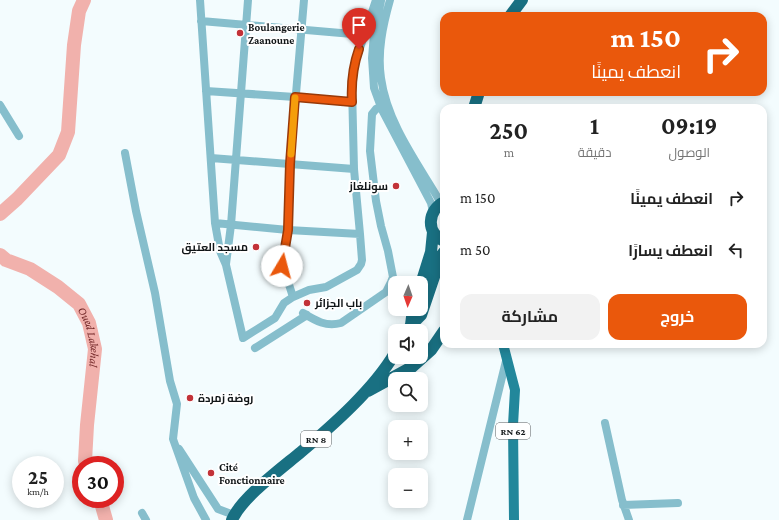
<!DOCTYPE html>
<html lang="ar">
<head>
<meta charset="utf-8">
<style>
	:root { --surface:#fff; --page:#f2f2f2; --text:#222; --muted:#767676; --accent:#ea580c }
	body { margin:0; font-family:"Crimson Pro",Cairo,serif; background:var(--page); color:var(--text); direction:rtl; height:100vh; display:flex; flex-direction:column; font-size:15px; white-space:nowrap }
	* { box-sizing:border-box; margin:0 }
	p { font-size:13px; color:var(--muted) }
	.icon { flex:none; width:22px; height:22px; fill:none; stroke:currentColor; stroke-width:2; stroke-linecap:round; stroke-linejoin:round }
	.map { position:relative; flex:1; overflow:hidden; direction:ltr }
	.panel { position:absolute; left:440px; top:104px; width:327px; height:244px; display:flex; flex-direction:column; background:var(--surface); border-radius:12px; box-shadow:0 2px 10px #0003; direction:rtl }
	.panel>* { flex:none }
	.banner { position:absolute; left:440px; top:12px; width:327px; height:84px; border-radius:12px; box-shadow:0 2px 10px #0003; direction:rtl; background:#ea580c; color:#fff; overflow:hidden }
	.needle { width:26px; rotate:182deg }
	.controls { position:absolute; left:388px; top:276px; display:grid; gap:8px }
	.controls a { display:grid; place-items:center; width:40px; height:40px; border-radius:8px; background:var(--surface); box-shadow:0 2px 10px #0003; font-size:20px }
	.speed { position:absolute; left:12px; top:456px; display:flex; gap:8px; font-size:20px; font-weight:700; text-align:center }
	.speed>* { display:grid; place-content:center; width:52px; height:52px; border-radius:50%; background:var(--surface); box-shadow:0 2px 10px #0003; line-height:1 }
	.speed small { font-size:10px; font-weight:400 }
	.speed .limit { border:6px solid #d22; background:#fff; color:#111 }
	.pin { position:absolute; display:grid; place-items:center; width:34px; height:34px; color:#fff; margin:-41px -17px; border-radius:50% 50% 50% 0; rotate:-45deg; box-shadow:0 0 4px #0007 }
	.pin .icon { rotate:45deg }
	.me { position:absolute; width:44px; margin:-22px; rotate:8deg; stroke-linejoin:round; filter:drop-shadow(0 0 3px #0008) }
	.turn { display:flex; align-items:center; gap:14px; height:84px; padding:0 20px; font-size:18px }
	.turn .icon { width:52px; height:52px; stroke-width:2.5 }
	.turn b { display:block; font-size:28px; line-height:34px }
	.eta { display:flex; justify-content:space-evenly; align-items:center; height:68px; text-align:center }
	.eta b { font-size:24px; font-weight:700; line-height:28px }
	.primary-button { display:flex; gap:8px; margin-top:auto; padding:8px 20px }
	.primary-button a { flex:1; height:46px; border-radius:12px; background:var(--accent); color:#fff; font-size:16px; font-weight:700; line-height:46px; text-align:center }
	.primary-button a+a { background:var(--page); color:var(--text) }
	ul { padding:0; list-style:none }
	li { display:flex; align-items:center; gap:12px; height:52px; padding:0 20px }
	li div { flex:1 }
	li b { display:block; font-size:15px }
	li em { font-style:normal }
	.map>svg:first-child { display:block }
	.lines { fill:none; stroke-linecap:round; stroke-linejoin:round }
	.river { stroke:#f1b1ac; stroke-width:14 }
	.minor { stroke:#86becc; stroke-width:8 }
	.major { stroke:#22879b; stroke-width:10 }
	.highway { stroke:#197082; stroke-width:12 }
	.route-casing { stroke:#983908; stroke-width:10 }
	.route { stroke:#ea580c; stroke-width:7 }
	.slow { stroke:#f59e0b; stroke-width:7 }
	.poi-dot { fill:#c23238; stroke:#fff; stroke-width:1.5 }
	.labels { text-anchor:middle; stroke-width:4; stroke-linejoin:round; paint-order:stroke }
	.shield { fill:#fff; stroke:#585b5d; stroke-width:1 }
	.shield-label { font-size:10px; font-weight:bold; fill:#101517 }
	.poi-label { font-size:11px; font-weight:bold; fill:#101517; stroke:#fff; text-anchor:start }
	.water-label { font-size:12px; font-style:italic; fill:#762b2b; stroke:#fff }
</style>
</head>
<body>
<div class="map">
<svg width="779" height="520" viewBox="0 0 779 520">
	<rect width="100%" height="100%" fill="#f3fcfe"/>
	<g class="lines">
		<g class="river">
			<path d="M0 214 17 199 59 155 68 132 74 45 79 11 84 0"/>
			<path id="s1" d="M0 255 6 260 30 269 58 287 79 304 89 323 95 349 87 425 85 461 87 465"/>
			<path d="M100 499 106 520"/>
		</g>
		<path class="minor" d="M200 0 215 223 220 251 226 265 243 338 275 318 284 303 293 297 309 290 326 287 357 270 361 264 362 260 360 234 354 169 352 87 355 63 376 0
			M390 0C383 25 377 52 381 78 387 122 416 161 438 198L444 202
			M381 1 374 34 372 58 374 88 382 110 431 203 433 212
			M201 21 364 35
			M206 91 295 97 353 102
			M0 105 19 136
			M125 153 136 211 155 293 170 381 177 404 173 439 194 498 206 520
			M211 158 354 169
			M215 223 288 230 360 234
			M226 264 231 225 248 0
			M293 297 283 266 288 230 290 164 304 0
			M303 313C316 321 326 327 341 323L386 292 391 282 393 277 388 251 381 226 376 201 370 151 372 114 376 109 387 104
			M255 348 307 315
			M605 423 622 500 629 520
			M179 449 218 509 234 515
			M623 505 678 503
			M142 513 146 520
			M467 520 507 357"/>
		<path class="major" d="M503 344 515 390 513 425 514 520"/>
		<path class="highway" d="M510 16 522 0
			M474 108 479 92
			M444 202C428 210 425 233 444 241
			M421 284 431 252 433 232
			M411 325 413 309
			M408 331 411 325 421 315 441 256 444 252
			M368 391 412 367 431 350 444 331
			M232 520C241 498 282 468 301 452 333 425 374 389 395 353"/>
	</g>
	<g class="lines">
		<g class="route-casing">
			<path id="route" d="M282 266 288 230 290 164 295 97 352 102C351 84 353 66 359 49"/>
		</g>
		<use href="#route" class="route"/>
		<path class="slow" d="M291 154 295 98"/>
	</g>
	<g class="poi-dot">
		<circle cx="240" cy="33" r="4"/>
		<circle cx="396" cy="186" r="4"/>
		<circle cx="256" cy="247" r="4"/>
		<circle cx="307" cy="303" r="4"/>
		<circle cx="190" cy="398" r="4"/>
		<circle cx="211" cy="473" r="4"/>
	</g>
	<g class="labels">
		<g class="shield">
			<rect x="496" y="423" width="34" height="16" rx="3"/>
			<rect x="301" y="431" width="30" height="16" rx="3"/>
		</g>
		<g class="shield-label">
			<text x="513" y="435">RN 62</text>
			<text x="316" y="443">RN 8</text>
		</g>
		<g class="poi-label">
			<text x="248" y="31">Boulangerie<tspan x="248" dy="13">Zaanoune</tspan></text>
			<text x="388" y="190" text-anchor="end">سونلغاز</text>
			<text x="248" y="251" text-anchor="end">مسجد العتيق</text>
			<text x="315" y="307">باب الجزائر</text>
			<text x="198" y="402">روضة زمردة</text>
			<text x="219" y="471">Cité<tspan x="219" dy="13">Fonctionnaire</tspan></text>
		</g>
		<g class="water-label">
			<text dy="4" stroke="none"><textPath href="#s1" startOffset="129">Oued Lakehal</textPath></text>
		</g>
	</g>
</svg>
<div class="controls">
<a><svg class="needle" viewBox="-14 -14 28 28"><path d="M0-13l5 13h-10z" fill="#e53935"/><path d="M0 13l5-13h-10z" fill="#767676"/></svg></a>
<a><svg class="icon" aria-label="sound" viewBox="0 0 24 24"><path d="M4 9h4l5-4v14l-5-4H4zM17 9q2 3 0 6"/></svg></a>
<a><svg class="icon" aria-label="search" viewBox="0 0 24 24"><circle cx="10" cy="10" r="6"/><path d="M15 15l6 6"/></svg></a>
<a>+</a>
<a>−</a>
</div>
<div class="speed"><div>25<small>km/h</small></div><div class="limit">30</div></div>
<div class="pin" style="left:359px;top:49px;background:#d93025"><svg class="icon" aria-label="arrive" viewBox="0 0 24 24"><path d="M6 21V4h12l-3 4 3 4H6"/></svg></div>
<svg class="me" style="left:282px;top:266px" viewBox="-20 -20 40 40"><circle r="19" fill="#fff"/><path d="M0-13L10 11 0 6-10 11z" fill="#ea580c"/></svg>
<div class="banner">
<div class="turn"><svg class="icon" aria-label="right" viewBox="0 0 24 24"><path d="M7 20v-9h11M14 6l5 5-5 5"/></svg><div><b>150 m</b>انعطف يمينًا</div></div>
</div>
<section class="panel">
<div class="eta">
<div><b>09:19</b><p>الوصول</p></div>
<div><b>1</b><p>دقيقة</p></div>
<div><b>250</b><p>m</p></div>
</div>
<ul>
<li><svg class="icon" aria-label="right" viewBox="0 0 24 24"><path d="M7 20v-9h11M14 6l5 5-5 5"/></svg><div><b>انعطف يمينًا</b></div><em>150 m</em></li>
<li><svg class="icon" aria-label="left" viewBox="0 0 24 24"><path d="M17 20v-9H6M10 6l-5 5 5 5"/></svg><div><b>انعطف يسارًا</b></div><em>50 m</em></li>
</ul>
<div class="primary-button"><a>خروج</a><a>مشاركة</a></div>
</section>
</div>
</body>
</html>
